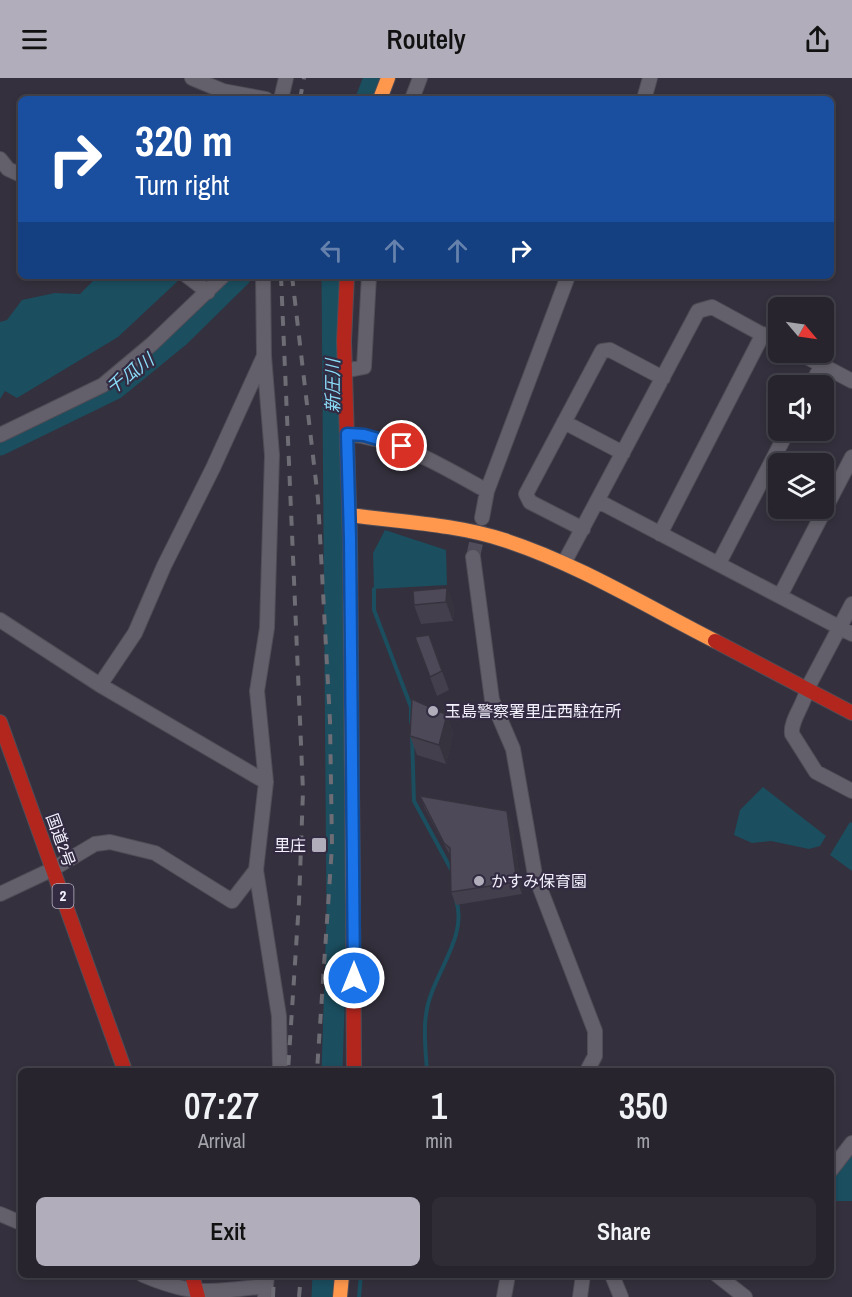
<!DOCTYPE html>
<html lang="en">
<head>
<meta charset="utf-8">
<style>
	:root { --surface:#27242e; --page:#2f2c36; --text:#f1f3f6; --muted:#a4a4aa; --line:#43414a; --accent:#b1adba }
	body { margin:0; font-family:"Archivo Narrow","Noto Sans JP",sans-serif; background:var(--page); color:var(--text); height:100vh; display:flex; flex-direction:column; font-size:22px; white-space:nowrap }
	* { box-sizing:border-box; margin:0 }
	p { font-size:20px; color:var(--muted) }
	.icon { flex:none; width:33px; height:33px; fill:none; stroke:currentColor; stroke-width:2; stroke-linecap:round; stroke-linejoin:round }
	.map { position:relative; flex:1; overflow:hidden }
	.panel { position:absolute; left:18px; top:990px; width:816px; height:210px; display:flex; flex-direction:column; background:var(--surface); border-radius:9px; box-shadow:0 3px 9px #0003,0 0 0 2px var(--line) }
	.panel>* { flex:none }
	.guide { position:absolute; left:18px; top:18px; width:816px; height:183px; border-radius:9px; box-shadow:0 3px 9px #0003,0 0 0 2px var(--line); background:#1a4fa0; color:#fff; overflow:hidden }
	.needle { width:39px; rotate:119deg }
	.buttons { position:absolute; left:768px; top:219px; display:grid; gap:12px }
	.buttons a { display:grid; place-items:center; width:66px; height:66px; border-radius:9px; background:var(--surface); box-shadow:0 3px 9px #0003,0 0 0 2px var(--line); font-size:30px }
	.pin { position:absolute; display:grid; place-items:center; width:51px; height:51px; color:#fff; margin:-26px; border:3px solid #fff; border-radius:50%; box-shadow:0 2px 6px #0007 }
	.me { position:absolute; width:66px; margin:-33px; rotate:0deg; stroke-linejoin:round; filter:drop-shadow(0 0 4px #0008) }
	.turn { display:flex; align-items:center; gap:21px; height:126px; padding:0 18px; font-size:27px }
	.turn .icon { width:78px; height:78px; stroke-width:2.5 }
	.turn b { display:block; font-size:42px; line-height:51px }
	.lanes { display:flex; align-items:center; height:57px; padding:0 18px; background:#0003; justify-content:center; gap:30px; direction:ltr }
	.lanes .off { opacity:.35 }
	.eta { display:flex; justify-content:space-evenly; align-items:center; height:102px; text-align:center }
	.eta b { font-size:36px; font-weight:600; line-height:42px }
	.action { display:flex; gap:12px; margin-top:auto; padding:12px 18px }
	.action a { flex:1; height:69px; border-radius:9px; background:var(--accent); color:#111; font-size:24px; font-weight:600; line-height:69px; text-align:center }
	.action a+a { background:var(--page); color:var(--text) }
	header { display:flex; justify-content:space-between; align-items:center; height:78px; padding:0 18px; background:var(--accent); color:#111; font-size:27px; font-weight:600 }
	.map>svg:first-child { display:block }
	.water { fill:#1b4e5f }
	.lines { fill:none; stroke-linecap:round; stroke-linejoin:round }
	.stream { stroke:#1b4e5f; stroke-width:4 }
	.river { stroke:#1b4e5f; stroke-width:21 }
	.street-tunnel { stroke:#514d5a; stroke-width:14; stroke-dasharray:14 7; stroke-linecap:butt }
	.street-casing { stroke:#504d57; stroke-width:16 }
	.slow-casing { stroke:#504d57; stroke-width:16 }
	.jam-casing { stroke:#504d57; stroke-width:16 }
	.street { stroke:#64606b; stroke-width:14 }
	.slow { stroke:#ff974d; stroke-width:14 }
	.jam { stroke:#b3261e; stroke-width:14 }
	.rail { stroke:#6e6c74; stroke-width:4; stroke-dasharray:10 10; stroke-linecap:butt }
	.wall { fill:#433f4c }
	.shaded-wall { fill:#37333e }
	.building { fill:#4e4958; stroke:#37333e; stroke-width:1.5 }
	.route-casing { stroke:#114b97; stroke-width:15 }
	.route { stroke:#1a73e8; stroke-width:10 }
	.poi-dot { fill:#b1adba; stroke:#322b42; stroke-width:2 }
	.labels { text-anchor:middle; stroke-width:4.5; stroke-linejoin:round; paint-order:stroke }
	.shield { fill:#322b42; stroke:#bab6c5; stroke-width:1.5 }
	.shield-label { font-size:15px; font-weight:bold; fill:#f4f1fd }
	.poi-label { font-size:16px; fill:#f4f1fd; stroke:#322b42; text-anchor:start }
	.street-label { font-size:16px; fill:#f4f1fd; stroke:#322b42 }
	.water-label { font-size:18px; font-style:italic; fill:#8adcf7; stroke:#322b42 }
</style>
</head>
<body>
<header><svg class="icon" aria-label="menu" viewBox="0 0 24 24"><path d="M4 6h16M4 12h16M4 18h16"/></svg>Routely<svg class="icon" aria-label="share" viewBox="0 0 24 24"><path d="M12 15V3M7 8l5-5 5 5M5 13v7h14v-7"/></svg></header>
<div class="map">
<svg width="852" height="1219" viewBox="0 0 852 1219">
	<rect width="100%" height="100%" fill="#34303d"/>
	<path class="water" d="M98 198H173L179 202 118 259 17 320 5 313 0 321V244L7 242 22 222 55 215 80 216Z
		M385 452 446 472 447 507 374 511 373 475Z
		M763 709 826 758 820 768 809 771 771 763 752 765 734 757 740 732Z
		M850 744 852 745V793L830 777Z
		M852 1076V1123H831V1100Z"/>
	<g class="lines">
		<path class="stream" d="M374 511V532L411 629V644
			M412 658 414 723 452 793
			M427 993C426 975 423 954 426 937 430 899 469 860 456 822
			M359 1219 361 1197"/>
		<path class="river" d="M366 21 374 0
			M332 198 337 838 332 993
			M0 367 115 311 180 258 241 198
			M322 1219 323 1197"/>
		<path class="street-tunnel" d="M473 479 480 447"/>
		<g class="street-casing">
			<path id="street" d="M192 0 223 13 266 21
				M281 21 286 0
				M412 21 420 0
				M644 21 650 0
				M0 81 8 91 21 97
				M187 198 208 214
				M263 198 264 278 272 377 267 550 257 613 266 704 256 792 279 938 280 993
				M797 274 852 303
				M344 293 364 289 369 198
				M811 308 821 288
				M564 344 623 375
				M347 356C399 361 442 388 487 413
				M0 357 103 307 152 266 223 198
				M598 423 852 556
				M482 440 487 413 568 198
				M583 451 530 424 526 416 602 273 610 272 663 300
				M660 456 763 256
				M473 479 492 622 513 671 535 797 595 953V978L587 993
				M564 485 698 233 712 229 778 265
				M719 485 788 352
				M780 518 852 379
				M852 526 807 611C805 626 790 642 792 656L816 694 852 713
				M0 542 100 607 266 704
				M100 607 135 555 164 488 213 390 263 280
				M0 816 53 791 95 766 110 764 155 775 232 823 256 792
				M831 1092 852 1065
				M0 1136 21 1145
				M143 1197C194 1219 213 1214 266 1208
				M612 1197 621 1219
				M717 1197 745 1219
				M265 1219 267 1197
				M504 1219 508 1197
				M580 1219 583 1197"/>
		</g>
		<g class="slow-casing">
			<path id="slow" d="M380 21 388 0
				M350 437C401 444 455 446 504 462 578 486 646 528 715 563
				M350 460 353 828
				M340 1219 342 1197"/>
		</g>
		<g class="jam-casing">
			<path id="jam" d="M347 198 344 263 350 460
				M715 563 852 635
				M0 644 125 993
				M353 828 354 993
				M192 1197 198 1219"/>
		</g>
		<use href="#street" class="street"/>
		<use href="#slow" class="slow"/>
		<use href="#jam" class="jam"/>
		<path class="rail" d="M300 21 304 0
			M281 198 303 713 299 824 288 993
			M292 198 318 421 330 643 332 768 317 993
			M273 1219 274 1197
			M299 1219 301 1197"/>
	</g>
	<path class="wall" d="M447 510 454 529 453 543 421 546 414 527Z
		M415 559 442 593 449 612 437 618Z
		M447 637 453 656 446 686 417 677 410 658Z
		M420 718 507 733 512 746 522 816 456 827 451 814V779L425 731Z"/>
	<path class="shaded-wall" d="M447 510 454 529 453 543 446 524Z
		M447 637 453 656 446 686 439 667Z
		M507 733 512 746 522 816 517 804Z"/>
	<path class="building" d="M447 510 446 524 414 527 413 513Z
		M429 557 442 593 430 599 415 559Z
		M412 621 447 637 439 667 410 658Z
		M420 718 507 733 517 804 451 814 450 770 444 765Z"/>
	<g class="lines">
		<g class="route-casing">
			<path id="route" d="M354 900 350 460 347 356 364 357 402 368"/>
		</g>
		<use href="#route" class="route"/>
	</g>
	<g class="poi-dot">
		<circle cx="433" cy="633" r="6"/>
		<rect x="311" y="759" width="16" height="16" rx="3"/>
		<circle cx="479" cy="803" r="6"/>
	</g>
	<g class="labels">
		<rect class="shield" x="52.5" y="806" width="21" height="24" rx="4.5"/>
		<g class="shield-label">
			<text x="63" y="823">2</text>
		</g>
		<g class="poi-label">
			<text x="445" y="639">玉島警察署里庄西駐在所</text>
			<text x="306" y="773" text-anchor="end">里庄</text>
			<text x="491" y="809">かすみ保育園</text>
		</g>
		<g class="street-label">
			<text transform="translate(61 762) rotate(70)" y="6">国道2号</text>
		</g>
		<g class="water-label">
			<text transform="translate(130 296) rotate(-37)" y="6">千瓜川</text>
			<text transform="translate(333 308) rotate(-90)" y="6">新圧川</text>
		</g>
	</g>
</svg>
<div class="buttons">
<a><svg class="needle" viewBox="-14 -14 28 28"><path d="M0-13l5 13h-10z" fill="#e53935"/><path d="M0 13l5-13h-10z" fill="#a4a4aa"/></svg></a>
<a><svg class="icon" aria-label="sound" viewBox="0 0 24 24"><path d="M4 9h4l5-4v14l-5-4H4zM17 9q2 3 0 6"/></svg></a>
<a><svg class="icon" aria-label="layers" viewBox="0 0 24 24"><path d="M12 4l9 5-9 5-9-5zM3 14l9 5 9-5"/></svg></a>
</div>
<div class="pin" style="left:402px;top:368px;background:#d93025"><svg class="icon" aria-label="arrive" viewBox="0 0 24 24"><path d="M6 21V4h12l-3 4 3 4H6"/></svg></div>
<svg class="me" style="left:354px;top:900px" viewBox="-20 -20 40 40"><circle r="17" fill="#1a73e8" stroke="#fff" stroke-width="3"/><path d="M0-11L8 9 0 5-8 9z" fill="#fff"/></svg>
<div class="guide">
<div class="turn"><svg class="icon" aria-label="right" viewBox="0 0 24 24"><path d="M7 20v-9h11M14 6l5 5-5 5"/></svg><div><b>320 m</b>Turn right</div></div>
<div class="lanes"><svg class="icon off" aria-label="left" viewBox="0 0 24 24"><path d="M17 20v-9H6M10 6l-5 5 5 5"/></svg><svg class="icon off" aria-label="ahead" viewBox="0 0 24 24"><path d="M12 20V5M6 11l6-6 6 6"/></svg><svg class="icon off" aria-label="ahead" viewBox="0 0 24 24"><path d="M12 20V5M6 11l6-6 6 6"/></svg><svg class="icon" aria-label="right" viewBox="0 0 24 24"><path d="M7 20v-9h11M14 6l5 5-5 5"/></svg></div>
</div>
<section class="panel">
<div class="eta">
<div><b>07:27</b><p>Arrival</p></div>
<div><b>1</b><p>min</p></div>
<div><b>350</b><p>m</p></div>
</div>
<div class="action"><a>Exit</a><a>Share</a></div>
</section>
</div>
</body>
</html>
